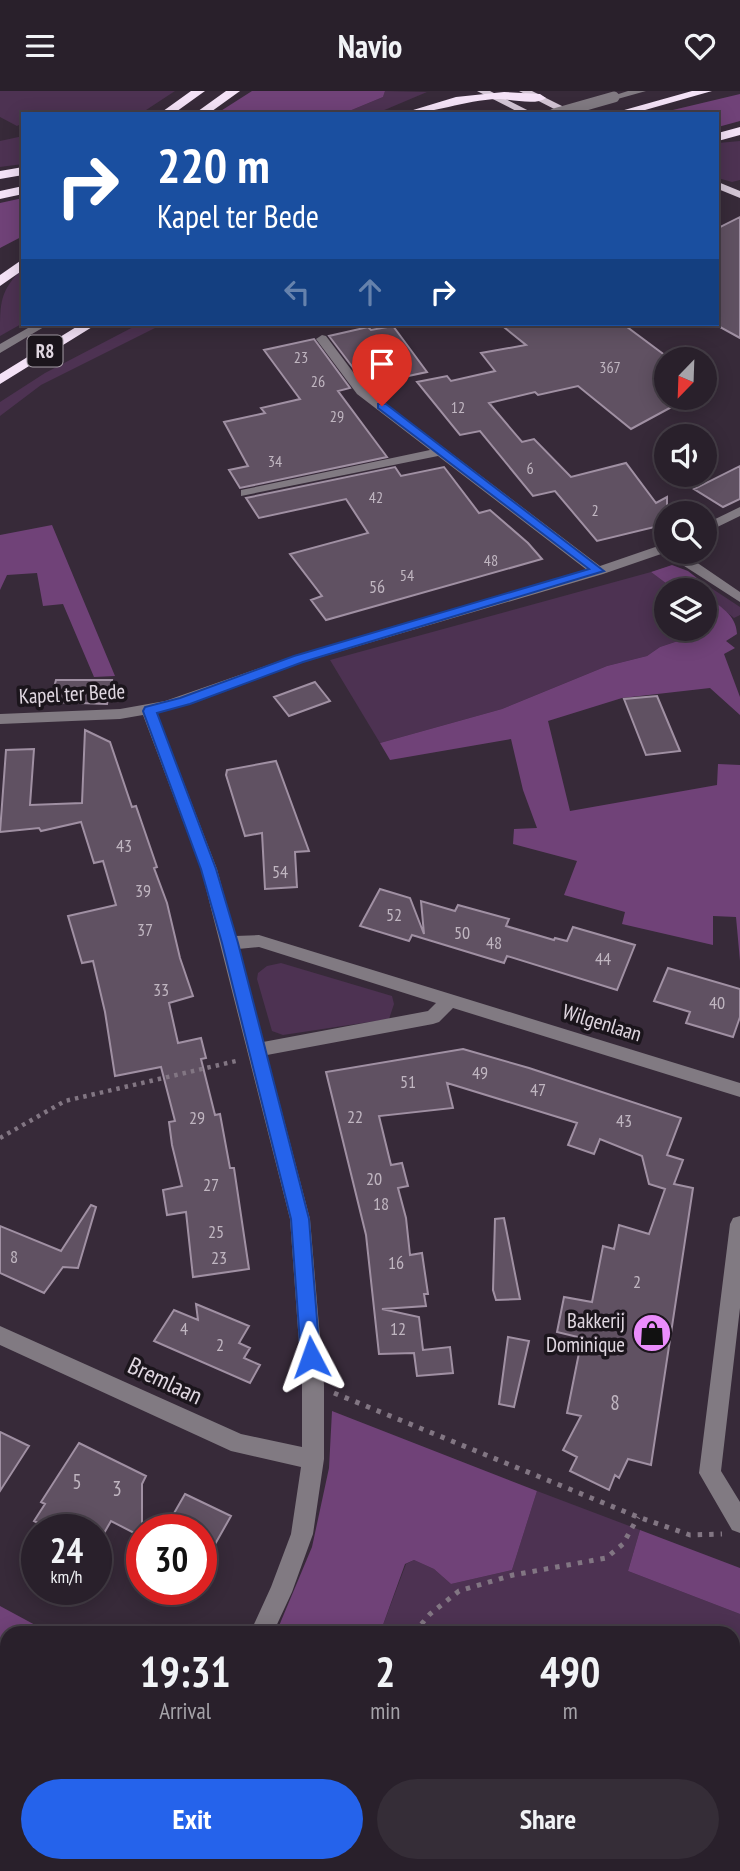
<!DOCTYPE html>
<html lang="en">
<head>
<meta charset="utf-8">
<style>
	:root { --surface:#29202b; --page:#352d37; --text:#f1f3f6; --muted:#a5a3a9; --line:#453e47; --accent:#2563eb }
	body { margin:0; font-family:"PT Sans Narrow",sans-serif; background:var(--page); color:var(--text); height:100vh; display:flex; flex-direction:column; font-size:26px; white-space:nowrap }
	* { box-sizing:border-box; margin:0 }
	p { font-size:23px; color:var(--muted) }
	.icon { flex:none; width:38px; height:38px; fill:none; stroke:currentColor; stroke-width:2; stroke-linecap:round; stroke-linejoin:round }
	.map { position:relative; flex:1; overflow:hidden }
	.side { position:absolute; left:0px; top:1535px; width:740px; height:247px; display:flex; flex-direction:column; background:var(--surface); border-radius:21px 21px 0 0; box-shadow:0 4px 18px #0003,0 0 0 2px var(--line) }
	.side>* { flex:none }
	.guide { position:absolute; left:21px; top:21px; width:698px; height:214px; border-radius:0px; box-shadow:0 4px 18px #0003,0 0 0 2px var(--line); background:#1a4fa0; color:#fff; overflow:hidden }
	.needle { width:46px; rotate:203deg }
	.controls { position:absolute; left:654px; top:256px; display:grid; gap:14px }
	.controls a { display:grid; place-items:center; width:63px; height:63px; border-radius:50%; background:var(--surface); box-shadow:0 4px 18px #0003,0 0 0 2px var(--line); font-size:35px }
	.speed { position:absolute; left:21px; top:1423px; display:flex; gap:14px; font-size:35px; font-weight:700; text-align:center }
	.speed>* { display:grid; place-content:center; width:91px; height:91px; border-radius:50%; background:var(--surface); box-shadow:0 4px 18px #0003,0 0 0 2px var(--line); line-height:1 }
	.speed small { font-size:18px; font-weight:400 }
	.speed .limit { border:10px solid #d22; background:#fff; color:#111 }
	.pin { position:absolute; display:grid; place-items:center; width:60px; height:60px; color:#fff; margin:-72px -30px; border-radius:50% 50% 50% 0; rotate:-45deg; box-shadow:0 0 7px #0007 }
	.pin .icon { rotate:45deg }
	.me { position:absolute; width:77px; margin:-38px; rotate:356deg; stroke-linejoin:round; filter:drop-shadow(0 0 5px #0008) }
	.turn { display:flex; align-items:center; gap:24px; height:147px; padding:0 21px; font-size:32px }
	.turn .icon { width:91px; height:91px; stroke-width:2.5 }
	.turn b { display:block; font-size:49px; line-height:60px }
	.lanes { display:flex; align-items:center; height:66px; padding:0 21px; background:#0003; justify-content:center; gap:35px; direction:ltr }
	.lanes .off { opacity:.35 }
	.eta { display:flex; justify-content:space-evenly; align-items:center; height:119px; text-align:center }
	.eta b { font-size:42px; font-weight:800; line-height:49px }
	.action { display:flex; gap:14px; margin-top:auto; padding:14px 21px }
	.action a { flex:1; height:80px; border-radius:42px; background:var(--accent); color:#fff; font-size:28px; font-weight:800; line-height:80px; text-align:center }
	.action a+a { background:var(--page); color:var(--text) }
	header { display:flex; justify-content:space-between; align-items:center; height:91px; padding:0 21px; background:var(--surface); font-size:32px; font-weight:800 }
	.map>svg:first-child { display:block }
	.green { fill:#4d3252 }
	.forest { fill:#704278 }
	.building { fill:#605162; stroke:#a090a3; stroke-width:2 }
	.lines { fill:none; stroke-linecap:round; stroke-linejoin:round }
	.path-far1 { stroke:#827683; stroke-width:4.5; stroke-dasharray:3.5 5; stroke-linecap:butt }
	.path { stroke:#827683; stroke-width:5; stroke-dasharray:4.5 7; stroke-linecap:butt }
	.minor { fill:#817a82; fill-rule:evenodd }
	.major { fill:#d3c5d5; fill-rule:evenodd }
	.highway { fill:#f4e2f7; fill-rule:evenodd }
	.minor-bridge { stroke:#817a82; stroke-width:11 }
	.route { fill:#2563eb; stroke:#184099; stroke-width:2 }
	.labels { text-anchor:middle; stroke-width:7; stroke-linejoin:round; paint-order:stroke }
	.far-number-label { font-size:16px; fill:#c0b6c1 }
	.number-label { font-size:18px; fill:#c0b6c1 }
	.shield { fill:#1b151c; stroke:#a59da6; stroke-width:2 }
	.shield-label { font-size:19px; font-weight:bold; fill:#e0d7e1 }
	.street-label { font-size:21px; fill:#e0d7e1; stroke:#1b151c }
	.poi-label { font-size:21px; fill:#e0d7e1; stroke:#1b151c; text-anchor:end }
	.near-number-label { font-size:21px; fill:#c0b6c1 }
	.near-street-label { font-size:24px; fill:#e0d7e1; stroke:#1b151c }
</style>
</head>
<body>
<header><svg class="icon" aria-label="menu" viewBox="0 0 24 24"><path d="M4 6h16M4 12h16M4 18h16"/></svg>Navio<svg class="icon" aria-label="heart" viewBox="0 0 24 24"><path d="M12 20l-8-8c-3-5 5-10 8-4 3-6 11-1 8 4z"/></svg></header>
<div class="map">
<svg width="740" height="1780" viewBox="0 0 740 1780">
	<rect width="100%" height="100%" fill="#372a39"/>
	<path class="green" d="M0 0H175L140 23H23V32L17 35 0 26Z
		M385 0 427 1 375 23H342L383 6Z
		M23 45V73L0 76V50Z
		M740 50V89L732 91 718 87V52Z
		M23 177V232L0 245C0 210 0 200 23 177Z
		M139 233H163L41 294 0 325V311L45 282Z
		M651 481 675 499H667V537H705V525L710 536 702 542 660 556 647 565 607 575 502 618 380 652 330 569Z
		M702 491 740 516V524L734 527 705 504V499H698L692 494Z
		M281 872 392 905 394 913 389 928 283 944 272 940 257 888 258 882 267 875Z
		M537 1400 640 1439 628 1480 740 1523V1780H544L545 1774H733V1542H380L406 1473 414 1469 434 1478 451 1493 512 1479Z"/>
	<path class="forest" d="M252 0H385L383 6 342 23H216Z
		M740 3V30L718 36V23H656Z
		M23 107V145L0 157V112Z
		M52 434 115 585 94 586 63 513 43 515 37 482 7 484 0 499V444Z
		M672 474 688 480 702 491 693 494 698 499H675L651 481Z
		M705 504C720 516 736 523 737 543L726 550 735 557 724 563 740 606V624L710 597 622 607 548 630 570 720 717 694 718 673 740 674V870L736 826 713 825V854L622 833 625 821 564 804 577 770 513 753 514 738 537 737 523 699 511 648 390 669 380 652 502 618 607 575 647 565 660 556 702 542 710 536 705 525Z
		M332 1320 537 1400 512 1479 451 1493 434 1478 414 1469 405 1473 380 1542H276L312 1456 329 1377Z
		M640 1439 740 1477V1523L628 1480Z
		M0 1515 50 1542H7V1582L0 1578Z
		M294 1775 304 1780H179L178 1775Z
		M370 1775H545L544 1780H379Z"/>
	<path class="building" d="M740 126V247L718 235V137Z
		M500 233H623L670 268H667V306H690L631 338 578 295 538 304 535 301 489 312 522 351 534 348 571 386 626 372 656 412 667 406V433L597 450 555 400 533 405 480 340 460 344 417 291 447 285 451 290 495 280 481 262 526 254Z
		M393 235 427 281 366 294 329 245 368 236 371 239Z
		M314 248 350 297 338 300 387 366 240 397 229 379 248 375 224 331 265 322 261 317 300 308 264 259Z
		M740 375V408L723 416 694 398Z
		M395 376 401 385 444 376 479 422 490 419 528 452 542 468 326 529 311 509 322 505 290 463 368 442 346 408 259 427 246 407Z
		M56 589H112L107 613 50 611Z
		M315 591 330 610 289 625 274 606Z
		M657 605 680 660 646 664 624 608Z
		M85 639 110 651 132 716 136 715 157 776 154 777 167 812 180 867 193 905 169 912 178 952 201 947 206 967 201 968 215 1024 220 1023 230 1077H234L249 1178 193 1186 186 1121 167 1124 163 1099 182 1095 172 1054 169 1031 175 1030 161 976 115 985 105 921 93 870 82 872 68 825 116 814 103 770 94 772 81 731 41 740 39 737 0 741 6 659 34 658 30 714 82 712Z
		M276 670 309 760 295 761 297 796 265 798 262 742 245 745 226 684 227 679Z
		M380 798 410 807 424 843 421 810 455 820 458 814 509 828 506 835 554 849 555 847 567 850 573 836 635 854 617 899 507 865 504 872 412 844 409 850 360 835Z
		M668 877 740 898V926L733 946 686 932 690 921 654 910Z
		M463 958 529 977 681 1027 667 1064 683 1069 674 1093 693 1097 651 1374 628 1368 619 1387 615 1384 609 1399 570 1380 577 1366 563 1359 581 1325 567 1322 582 1247 557 1241 564 1206 592 1211 603 1155 614 1158 619 1134 649 1143 665 1098 649 1093 642 1065 600 1048 594 1063 568 1054 577 1032 447 992 453 1017 379 1025 391 1074 402 1072 408 1095 398 1097 406 1127 410 1164 422 1162 428 1203H424L426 1215 382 1218 419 1226 423 1259 450 1256 453 1282 417 1285 414 1262 379 1263 366 1144 326 981Z
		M91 1114 96 1116 78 1177 63 1176 44 1202 0 1182V1135L61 1160Z
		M504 1127 520 1208 496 1209 493 1199 495 1128Z
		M196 1213 249 1235 239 1252 250 1257 244 1267 260 1274 250 1292 154 1250 174 1219 198 1229Z
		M508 1246 529 1250 514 1316 499 1313Z
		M0 1341 29 1355 0 1400Z
		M79 1352 146 1385 142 1393V1446L111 1430 103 1444 96 1438 75 1430 70 1438H50L34 1430 45 1413 41 1411Z
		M185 1403 231 1425 201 1478V1438H165Z"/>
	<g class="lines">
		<path class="path-far1" d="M0 1047 65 1010 236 970"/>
		<path class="path" d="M334 1302 638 1426 690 1444 722 1443
			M414 1542 430 1523 459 1500 513 1484 606 1467 623 1453 638 1426
			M0 1587 7 1591
			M0 1652 7 1659
			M333 1774 343 1780"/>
		<path class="minor" d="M628 0H646L614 9 609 6Z
			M35 233H49L0 262V253Z
			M322 244 326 245 365 297 600 475 667 452V460H680L740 501V511L664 462 603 483 304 571 157 622 217 778 235 845 259 844 740 992V1006L453 917 439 931 433 933 267 964 310 1128 324 1294V1368L313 1443 292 1501 273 1542H250L271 1496 291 1443 301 1376 231 1360 0 1254V1235L241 1343 302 1356V1294L290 1128 201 778 143 624 120 628 0 633V623L120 618 165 610 294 565 587 479 438 365 241 405V399L246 398 430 359 357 303 316 248ZM259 856 436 912 428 920 263 951 238 858Z
			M740 416V425L705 442V433Z
			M740 1125V1217L721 1380 740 1411V1442L732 1439 699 1382 730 1133 733 1127Z
			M0 1693 7 1696V1722L0 1719Z
			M105 1774H137L140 1780H107Z"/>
		<path class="major" d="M477 0H490L535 23H522Z
			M519 0H532L578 23H564Z
			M718 91 740 100V107L718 98Z"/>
		<path class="highway" d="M191 0H205L173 23H159Z
			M226 0H240L208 23H194Z
			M692 0H712L631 23H610Z
			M504 1 540 3 546 7C536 15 511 8 498 8 464 9 433 23 400 23L456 6Z
			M740 36V44L718 50V42Z
			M23 76V84L0 88V80Z
			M23 95V103L0 108V100Z
			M23 168V179L0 195V184Z
			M81 233H97L0 293V283Z"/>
		<path class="minor-bridge" d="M554 23 614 6"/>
	</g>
	<path class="route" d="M378 313H386L604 480 303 571 190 613 157 622 216 778 238 852 309 1128 320 1266 317 1272 311 1274 304 1272 301 1266 291 1128 222 852 201 778 143 620 145 616 180 607 294 565 589 478 378 317Z"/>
	<defs>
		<g id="shop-disc" transform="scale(2.0125)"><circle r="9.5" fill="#eb8dfc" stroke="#1b151c"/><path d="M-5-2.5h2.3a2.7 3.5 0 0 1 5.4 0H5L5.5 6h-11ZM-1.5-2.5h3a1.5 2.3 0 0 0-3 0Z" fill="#111"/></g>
	</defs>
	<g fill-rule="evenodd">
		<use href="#shop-disc" x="652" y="1242"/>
	</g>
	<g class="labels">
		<g class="far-number-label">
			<text x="301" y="272">23</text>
			<text x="610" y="282">367</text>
			<text x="318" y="296">26</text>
			<text x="458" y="322">12</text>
			<text x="337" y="331">29</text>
			<text x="275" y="376">34</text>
			<text x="530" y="383">6</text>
			<text x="376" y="412">42</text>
			<text x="595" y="425">2</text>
			<text x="491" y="475">48</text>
			<text x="407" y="490">54</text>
		</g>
		<g class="number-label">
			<text x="377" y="502">56</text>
			<text x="124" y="761">43</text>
			<text x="280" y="787">54</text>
			<text x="143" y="806">39</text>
			<text x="394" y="830">52</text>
			<text x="145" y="845">37</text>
			<text x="462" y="848">50</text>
			<text x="494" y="858">48</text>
			<text x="603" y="874">44</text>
			<text x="161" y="905">33</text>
			<text x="717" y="918">40</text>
			<text x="480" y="988">49</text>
			<text x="408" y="997">51</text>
			<text x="538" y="1005">47</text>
			<text x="355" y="1032">22</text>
			<text x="197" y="1033">29</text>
			<text x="624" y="1036">43</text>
			<text x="374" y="1094">20</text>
			<text x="211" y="1100">27</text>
			<text x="381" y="1119">18</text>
			<text x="216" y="1147">25</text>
			<text x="14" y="1172">8</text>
			<text x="219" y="1173">23</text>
			<text x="396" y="1178">16</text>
			<text x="637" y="1197">2</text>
			<text x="184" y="1244">4</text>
			<text x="398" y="1244">12</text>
			<text x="220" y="1260">2</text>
		</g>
		<rect class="shield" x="27.5" y="244.5" width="35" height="31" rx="5"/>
		<g class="shield-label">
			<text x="45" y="267">R8</text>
		</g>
		<g class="street-label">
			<text transform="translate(72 603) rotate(-3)" y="7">Kapel ter Bede</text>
			<text transform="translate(602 932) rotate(17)" y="7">Wilgenlaan</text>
		</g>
		<g class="poi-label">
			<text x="625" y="1237">Bakkerij<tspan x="625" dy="24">Dominique</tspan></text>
		</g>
		<g class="near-number-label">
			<text x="615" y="1319">8</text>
			<text x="77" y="1398">5</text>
			<text x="117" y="1405">3</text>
		</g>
		<g class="near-street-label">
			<text transform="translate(165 1290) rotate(25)" y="8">Bremlaan</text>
		</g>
	</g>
</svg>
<div class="controls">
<a><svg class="needle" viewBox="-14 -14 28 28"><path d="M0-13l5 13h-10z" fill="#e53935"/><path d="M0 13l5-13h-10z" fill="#a5a3a9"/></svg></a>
<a><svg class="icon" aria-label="sound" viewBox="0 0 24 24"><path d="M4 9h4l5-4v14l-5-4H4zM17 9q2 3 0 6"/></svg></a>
<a><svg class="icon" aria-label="search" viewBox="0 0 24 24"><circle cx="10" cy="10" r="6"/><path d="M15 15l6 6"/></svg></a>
<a><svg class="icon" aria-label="layers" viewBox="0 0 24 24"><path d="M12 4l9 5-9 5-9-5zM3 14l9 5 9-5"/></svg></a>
</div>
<div class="speed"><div>24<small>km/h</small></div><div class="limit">30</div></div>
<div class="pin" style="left:382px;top:315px;background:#d93025"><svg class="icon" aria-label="arrive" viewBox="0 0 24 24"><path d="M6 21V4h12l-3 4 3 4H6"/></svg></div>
<svg class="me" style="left:311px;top:1266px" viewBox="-20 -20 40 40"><path d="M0-17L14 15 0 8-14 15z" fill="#2563eb" stroke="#fff" stroke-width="4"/></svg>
<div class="guide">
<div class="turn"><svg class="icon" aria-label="right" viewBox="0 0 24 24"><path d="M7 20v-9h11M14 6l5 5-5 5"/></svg><div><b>220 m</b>Kapel ter Bede</div></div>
<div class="lanes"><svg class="icon off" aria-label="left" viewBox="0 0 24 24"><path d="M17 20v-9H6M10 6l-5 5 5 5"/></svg><svg class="icon off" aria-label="ahead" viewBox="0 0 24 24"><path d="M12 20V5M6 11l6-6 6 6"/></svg><svg class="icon" aria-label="right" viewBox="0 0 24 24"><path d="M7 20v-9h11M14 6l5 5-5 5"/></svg></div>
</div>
<section class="side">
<div class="eta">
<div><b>19:31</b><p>Arrival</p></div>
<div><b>2</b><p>min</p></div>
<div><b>490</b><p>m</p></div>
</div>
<div class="action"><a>Exit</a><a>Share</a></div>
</section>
</div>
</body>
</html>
